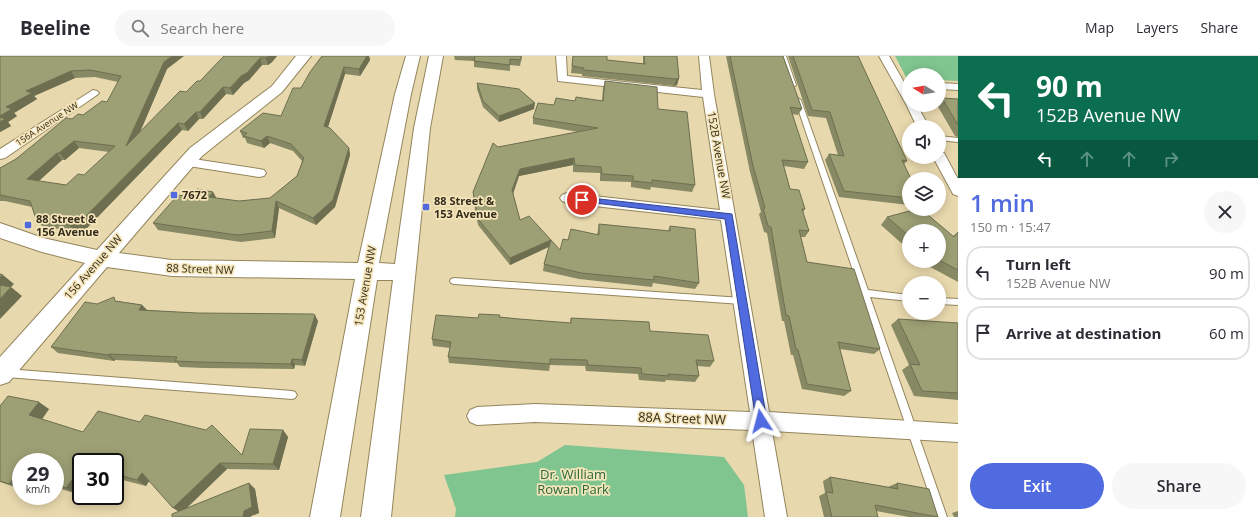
<!DOCTYPE html>
<html lang="en">
<head>
<meta charset="utf-8">
<style>
	:root { --surface:#fff; --page:#f7f7f7; --text:#2b2b33; --muted:#7c7c81; --line:#e1e1e2; --accent:#506adf }
	body { margin:0; font-family:"Open Sans",sans-serif; background:var(--page); color:var(--text); height:100vh; display:flex; flex-direction:column; font-size:15px; white-space:nowrap }
	* { box-sizing:border-box; margin:0 }
	p { font-size:13px; color:var(--muted) }
	.icon { flex:none; width:22px; height:22px; fill:none; stroke:currentColor; stroke-width:2; stroke-linecap:round; stroke-linejoin:round }
	.map { position:relative; flex:1; overflow:hidden }
	.details { display:flex; flex-direction:column; background:var(--surface); width:300px }
	.details>* { flex:none }
	.banner { background:#0b6e4f; color:#fff; overflow:hidden }
	.needle { width:26px; rotate:281deg }
	.tools { position:absolute; left:902px; top:12px; display:grid; gap:8px }
	.tools a { display:grid; place-items:center; width:44px; height:44px; border-radius:50%; background:var(--surface); box-shadow:0 2px 10px #0003; font-size:20px }
	.speed { position:absolute; left:12px; top:397px; display:flex; gap:8px; font-size:20px; font-weight:700; text-align:center }
	.speed>* { display:grid; place-content:center; width:52px; height:52px; border-radius:50%; background:var(--surface); box-shadow:0 2px 10px #0003; line-height:1 }
	.speed small { font-size:10px; font-weight:400 }
	.speed .limit { border:2px solid #111; border-radius:6px; background:#fff; color:#111 }
	.pin { position:absolute; display:grid; place-items:center; width:34px; height:34px; color:#fff; margin:-17px; border:2px solid #fff; border-radius:50%; box-shadow:0 1px 4px #0007 }
	.me { position:absolute; width:44px; margin:-22px; rotate:351deg; stroke-linejoin:round; filter:drop-shadow(0 0 3px #0008) }
	.turn { display:flex; align-items:center; gap:14px; height:84px; padding:0 12px; font-size:18px }
	.turn .icon { width:52px; height:52px; stroke-width:2.5 }
	.turn b { display:block; font-size:28px; line-height:34px }
	.lanes { display:flex; align-items:center; height:38px; padding:0 12px; background:#0003; justify-content:center; gap:20px; direction:ltr }
	.lanes .off { opacity:.35 }
	.round { display:grid; place-items:center; flex:none; width:42px; height:42px; border-radius:21px; background:var(--page) }
	.summary { display:flex; align-items:center; justify-content:space-between; height:68px; padding:0 12px }
	h1 { font-size:24px; font-weight:600; line-height:30px; color:var(--accent) }
	.primary-button { display:flex; gap:8px; margin-top:auto; padding:8px 12px }
	.primary-button a { flex:1; height:46px; border-radius:24px; background:var(--accent); color:#fff; font-size:16px; font-weight:600; line-height:46px; text-align:center }
	.primary-button a+a { background:var(--page); color:var(--text) }
	ul { padding:0; list-style:none }
	li { display:flex; align-items:center; gap:12px; height:54px; margin:0 8px 6px; padding:0 4px; border:2px solid var(--line); border-radius:16px }
	li div { flex:1 }
	li b { display:block; font-size:15px }
	li em { font-style:normal }
	header { display:flex; align-items:center; gap:24px; box-sizing:border-box; height:56px; padding:0 20px; background:var(--surface); border-bottom:1px solid var(--line) }
	header strong { font-size:19px }
	nav { display:flex; gap:22px; margin-inline-start:auto; font-size:14px }
	.search { width:280px; height:36px; background:var(--page); display:flex; align-items:center; gap:10px; box-sizing:border-box; padding:0 14px; border-radius:22px; color:var(--muted); font-size:15px }
	main { display:flex; flex:1; min-height:0 }
	.map>svg:first-child { display:block }
	.green { fill:#80c490 }
	.lines { fill:none; stroke-linecap:round; stroke-linejoin:round }
	.lane-casing { stroke:#93855c; stroke-width:2 }
	.street-casing { stroke:#93855c; stroke-width:2 }
	.secondary-casing { stroke:#93855c; stroke-width:2 }
	.lane { fill:#fff; fill-rule:evenodd }
	.street { fill:#fff; fill-rule:evenodd }
	.secondary { fill:#fff; fill-rule:evenodd }
	.wall { fill:#878964; fill-rule:evenodd }
	.shaded-wall { fill:#6e6f51 }
	.building { fill:#9d9f74; stroke:#6e6f51; fill-rule:evenodd }
	.route { fill:#506adf; stroke:#344591 }
	.poi-dot { fill:#506adf; stroke:#f5e5ba; stroke-width:1.5 }
	.labels { text-anchor:middle; stroke-width:3.5; stroke-linejoin:round; paint-order:stroke }
	.far-street-label { font-size:9px; fill:#342d1c; stroke:#f5e5ba }
	.street-label { font-size:11px; fill:#342d1c; stroke:#f5e5ba }
	.poi-label { font-size:11px; font-weight:bold; fill:#342d1c; stroke:#f5e5ba; text-anchor:start }
	.near-street-label { font-size:13px; fill:#342d1c; stroke:#f5e5ba }
	.near-park-label { font-size:13px; fill:#28663a; stroke:#f5e5ba }
</style>
</head>
<body>
<header>
<strong>Beeline</strong>
<div class="search"><svg class="icon" aria-label="search" viewBox="0 0 24 24"><circle cx="10" cy="10" r="6"/><path d="M15 15l6 6"/></svg>Search here</div>
<nav><a>Map</a><a>Layers</a><a>Share</a></nav>
</header>
<main>
<div class="map">
<svg width="958" height="461" viewBox="0 0 958 461">
	<rect width="100%" height="100%" fill="#e8d8ad"/>
	<path class="green" d="M895 0H958V25L939 24V19H909V21H906Z
		M565 389 724 401 744 429 748 461H455L456 453 444 419 537 406Z"/>
	<g class="lines">
		<g class="lane-casing">
			<path id="lane" d="M780 0H786L796 29 795 30 790 29Z
				M798 42 801 44 868 234 909 239V245L870 241 947 461H937L795 44Z
				M939 80 958 82V86L939 84Z
				M454 222 742 242 745 243 746 245 745 247 742 248 454 228 451 227 450 225 451 223Z
				M939 242 958 243V249L939 248Z
				M6 313 292 335 295 336 297 339 295 342 292 343 6 321 3 320 1 317 3 314Z"/>
		</g>
		<g class="street-casing">
			<path id="street" d="M556 0H566L567 20 702 34 699 0H709L714 38 769 356 958 368V386L772 375 787 461H765L752 374 535 366 477 369 470 366 467 360 470 354 477 351 535 348 750 356 721 164 567 147 562 145 560 142 562 139 567 137 720 154 703 41 558 25Z
				M879 0H889L909 35V49H917L929 71H917L906 48Z
				M939 27 958 28V34L939 33Z
				M93 34 97 35 99 37 97 39 5 102 0 103V93Z
				M939 96 944 97 958 123V140L953 138 933 101H939Z
				M187 102 259 113 264 114 266 117 264 120 259 121 182 109 180 106 182 103Z"/>
		</g>
		<g class="secondary-casing">
			<path id="secondary" d="M296 0H311L282 36 202 100 119 197 172 204 358 207 395 38 406 0H420L411 38 379 207 395 208 414 72 429 0H443L430 72 391 461H361L393 224H377L340 461H310L355 223 172 220 107 211 9 326 0 329V301L85 207 42 196 0 182V167L43 182 97 194 190 92 272 30Z"/>
		</g>
		<use href="#lane" class="lane"/>
		<use href="#street" class="street"/>
		<use href="#secondary" class="secondary"/>
	</g>
	<path class="wall" d="M0 0 167 13 140 76 186 36 200 25 224 0H277L272 6 268 9H262L249 24 244 27 233 39 226 38 203 63H199L188 75 182 74 87 172 75 176 42 170 36 163 32 151 5 145H0V112L16 103 72 63 83 59 107 46 118 26 95 21 75 22 34 40 37 43 14 57 17 60 8 66 11 70 0 76ZM79 92 109 96 84 119 66 129 39 125 62 104H65Z
		M322 0H369L370 4 360 20 345 18 328 71 349 92 350 99 335 151 316 169 279 152 275 182 241 186 158 174 153 167 213 136 216 142 239 145 270 142 297 120 302 105 293 95 270 87 264 92 247 87 245 82H243L240 75 281 60 301 32Z
		M454 0H522L520 10 510 9V15L474 11V5L455 4Z
		M573 0H607V4L643 8V0H677L679 22 677 29 674 30 582 20V18L571 17Z
		M726 0H783L802 53 798 59 792 58 808 106 804 113 784 110 790 133 805 153 803 156 809 175 805 181H801L807 206 880 293 874 298 840 293 851 335 844 340 802 333 793 299H791L784 265H782L767 177 764 176 759 158 761 156 750 116Z
		M788 0H858L907 105 904 108 909 123V149L839 141 825 104 829 98 838 99 826 62 808 60Z
		M605 25 658 53 695 129 692 136 651 131 650 134 631 131V126L600 125V117L573 116V109L519 120 513 137 520 164 551 184 550 187 560 194 568 184 597 179 599 168 668 175 670 170 699 227 695 233 653 227 652 231 579 223 543 215 544 208 549 191 510 209 478 169 473 142V136L498 91 578 76 533 68V62L554 49 575 45H602L603 32Z
		M477 27 534 53 499 66 483 51 477 33Z
		M942 42 958 43V81L955 80 937 49H939V45Z
		M928 159 953 180 958 176V226L923 207 921 205H939V175H909V194L881 169 887 161Z
		M117 245 142 249 147 254 318 265 305 310 295 309 294 313 204 312 180 311 177 307 115 304 114 305 58 297 51 291 97 248Z
		M499 261 519 263 570 267 571 262 650 275 714 305 710 311 697 310 699 320 695 326 666 324 665 326 639 324 638 318 586 315 585 310 550 309 549 315 449 307 448 301 450 292 433 290 432 283 478 262Z
		M898 263 958 267V344L914 340 902 314 909 309 891 269Z
		M0 350 49 353 42 363 83 376 242 399 283 374 288 381 279 414 227 413 186 453 249 427 255 433 259 457 251 460 179 455 149 425 146 430 115 422V406H81V433L77 438 55 431V406H21V433L0 426Z
		M830 421 888 431 897 427 938 461H909L876 455 878 461H824L819 440 825 437 823 425Z
		M958 455V461H954L952 457Z"/>
	<path class="shaded-wall" d="M172 0H184L167 13 131 97 126 90 164 6Z
		M269 0H277L272 6 268 9 266 2Z
		M367 0H369L370 4 360 20 359 13Z
		M260 2 262 9 249 24 244 27 233 39 230 32Z
		M344 11 345 18 326 77 324 70Z
		M71 15 75 22 34 40 37 43 14 57 17 60 8 66 11 70 0 76V60L6 51 26 35Z
		M679 22 677 29 674 30 676 23Z
		M223 31 226 38 203 63 200 56Z
		M535 47 534 53 499 66V60Z
		M196 56 199 63 188 75 184 68Z
		M178 67 182 74 87 172 75 176 69 169Z
		M267 80 270 87 264 92 261 85Z
		M74 85 79 92 65 104 59 97Z
		M349 92 350 99 335 151 316 169 313 162Z
		M57 97 62 104 33 130 27 123Z
		M574 102 573 109 519 120 512 141V134L520 113Z
		M213 136 217 143 209 141Z
		M276 145 279 152 275 182 272 175Z
		M551 184 550 190 510 209V202Z
		M3 219 14 228 5 237 0 233V222Z
		M11 231 22 240 0 263V243Z
		M142 249 148 255 139 254Z
		M315 259 318 265 305 310 302 304Z
		M109 298 115 304 114 305 108 299Z
		M292 303 295 309 294 313 291 308Z
		M39 346 49 353 40 366 29 359Z
		M283 374 288 381 279 414 273 408Z
		M220 407 227 413 181 457 173 452Z
		M78 416 81 418V433L77 438 66 432Z
		M142 417 151 422 146 430 137 424Z
		M17 418 21 420V433L9 428Z
		M249 427 255 433 259 457 251 460V461H243Z"/>
	<path class="building" d="M0 0H172L164 6 126 90 180 35 186 36 197 25H200L224 0H269L266 2H260L247 17 241 20 230 32 223 31 200 56H196L184 68 178 67 81 165 69 169 36 163 30 145 0 139V112L16 103 66 62 72 63 78 58 83 59 102 45 107 46 121 20 90 14 71 15 26 35 32 37 6 51 12 53 0 60ZM74 85 115 90 84 119 78 118 66 129 27 123 57 97H59Z
		M322 0H367L359 13 344 11 324 70 330 72 349 92 333 144 313 162 276 145 272 175 237 179 153 167 177 140 193 138 197 133 213 136 209 141 239 145 270 142 297 120 304 102 291 88 267 80 261 85 244 80 247 77 240 75 263 57 281 60 293 32H301L310 16Z
		M475 0H521V4L510 3V9L474 5Z
		M573 0H607V4L645 8 644 0H677L679 22 676 23 583 14 584 12 572 10Z
		M730 0H783L802 53 790 51 808 106 782 104 790 133 799 134 805 153H802L809 175 799 174 807 206 854 213 880 293 838 286 851 335 807 328 798 294 796 293 789 260 786 259 771 171 768 170 763 152H765L753 110Z
		M793 0H858L907 105 902 104 911 123H909V126H907L909 130V142L844 135 829 98 844 100 830 56 812 54Z
		M605 25 657 31 658 53 687 56 695 129 652 124V127L633 125V120L602 118 601 111 575 109 574 102 520 113 512 134 520 164 529 160 551 184 510 202 478 163 473 136 493 87 498 91 598 72 533 62 538 47 554 49 556 42 575 45 576 41 603 45Z
		M477 27 519 33 535 47 499 60 483 45Z
		M942 42 958 43V69Z
		M0 61 5 63 0 66Z
		M917 153H924L928 159 954 181 958 176V214L939 204V175H909V180L887 161Z
		M599 168 670 175V170L695 173 699 227 654 220V224L581 217 544 208 551 184 560 194 563 183 568 184 571 173 599 179Z
		M0 218 3 219 0 222Z
		M0 229 11 231 0 243Z
		M114 241 115 245 142 249 139 254 198 257 313 258 315 259 302 304 292 303 291 308 199 306 175 305 177 301 109 298 108 299 51 291 85 246 97 248Z
		M479 258 500 259 499 261 519 263 571 267V262L649 266 650 275 708 279 714 305 696 304 699 320 668 318 669 320 642 318 641 312 588 309 587 304 550 303V308L448 301 451 286 432 283 436 259 478 262Z
		M898 263 958 267V337L922 335 910 308 920 309Z
		M8 340 39 346 29 359 83 376 98 355 140 366 145 359 206 374 212 369 242 399 250 373 283 374 273 408 220 407 173 452 142 417 137 424 115 418V406H81V417L78 416 66 432 55 429V406H21V419L17 418 9 428 0 425V350Z
		M830 421 898 433 897 427 929 433 938 461 875 449 878 461H832L826 436 833 437Z
		M249 427 252 451 244 455 243 461H172V458Z"/>
	<path class="route" d="M582 141 732 158 767 365 765 368 761 370 758 368 756 365 725 163 579 145 578 144Z"/>
	<g class="poi-dot">
		<rect x="170" y="135" width="8" height="8" rx="2"/>
		<rect x="422" y="147" width="8" height="8" rx="2"/>
		<rect x="24" y="165" width="8" height="8" rx="2"/>
	</g>
	<g class="labels">
		<g class="far-street-label">
			<text transform="translate(47 68) rotate(-33)" y="3">156A Avenue NW</text>
		</g>
		<g class="street-label">
			<text transform="translate(719 99) rotate(80)" y="4">152B Avenue NW</text>
			<text transform="translate(93 211) rotate(-49)" y="4">156 Avenue NW</text>
			<text transform="translate(200 213) rotate(2)" y="4">88 Street NW</text>
			<text transform="translate(365 230) rotate(-80)" y="4">153 Avenue NW</text>
		</g>
		<g class="poi-label">
			<text x="182" y="143">7672</text>
			<text x="434" y="149">88 Street &amp;<tspan x="434" dy="13">153 Avenue</tspan></text>
			<text x="36" y="167">88 Street &amp;<tspan x="36" dy="13">156 Avenue</tspan></text>
		</g>
		<g class="near-street-label">
			<text transform="translate(682 362) rotate(2)" y="5">88A Street NW</text>
		</g>
		<g class="near-park-label">
			<text x="573" y="423">Dr. William<tspan x="573" dy="15">Rowan Park</tspan></text>
		</g>
	</g>
</svg>
<div class="tools">
<a><svg class="needle" viewBox="-14 -14 28 28"><path d="M0-13l5 13h-10z" fill="#e53935"/><path d="M0 13l5-13h-10z" fill="#7c7c81"/></svg></a>
<a><svg class="icon" aria-label="sound" viewBox="0 0 24 24"><path d="M4 9h4l5-4v14l-5-4H4zM17 9q2 3 0 6"/></svg></a>
<a><svg class="icon" aria-label="layers" viewBox="0 0 24 24"><path d="M12 4l9 5-9 5-9-5zM3 14l9 5 9-5"/></svg></a>
<a>+</a>
<a>−</a>
</div>
<div class="speed"><div>29<small>km/h</small></div><div class="limit">30</div></div>
<div class="pin" style="left:582px;top:144px;background:#d93025"><svg class="icon" aria-label="arrive" viewBox="0 0 24 24"><path d="M6 21V4h12l-3 4 3 4H6"/></svg></div>
<svg class="me" style="left:761px;top:365px" viewBox="-20 -20 40 40"><path d="M0-17L14 15 0 8-14 15z" fill="#506adf" stroke="#fff" stroke-width="4"/></svg>
</div>
<section class="details">
<div class="banner">
<div class="turn"><svg class="icon" aria-label="left" viewBox="0 0 24 24"><path d="M17 20v-9H6M10 6l-5 5 5 5"/></svg><div><b>90 m</b>152B Avenue NW</div></div>
<div class="lanes"><svg class="icon" aria-label="left" viewBox="0 0 24 24"><path d="M17 20v-9H6M10 6l-5 5 5 5"/></svg><svg class="icon off" aria-label="ahead" viewBox="0 0 24 24"><path d="M12 20V5M6 11l6-6 6 6"/></svg><svg class="icon off" aria-label="ahead" viewBox="0 0 24 24"><path d="M12 20V5M6 11l6-6 6 6"/></svg><svg class="icon off" aria-label="right" viewBox="0 0 24 24"><path d="M7 20v-9h11M14 6l5 5-5 5"/></svg></div>
</div>
<div class="summary"><div><h1>1 min</h1><p>150 m · 15:47</p></div><a class="round"><svg class="icon" aria-label="close" viewBox="0 0 24 24"><path d="M6 6l12 12M18 6L6 18"/></svg></a></div>
<ul>
<li><svg class="icon" aria-label="left" viewBox="0 0 24 24"><path d="M17 20v-9H6M10 6l-5 5 5 5"/></svg><div><b>Turn left</b><p>152B Avenue NW</p></div><em>90 m</em></li>
<li><svg class="icon" aria-label="arrive" viewBox="0 0 24 24"><path d="M6 21V4h12l-3 4 3 4H6"/></svg><div><b>Arrive at destination</b></div><em>60 m</em></li>
</ul>
<div class="primary-button"><a>Exit</a><a>Share</a></div>
</section>
</main>
</body>
</html>
